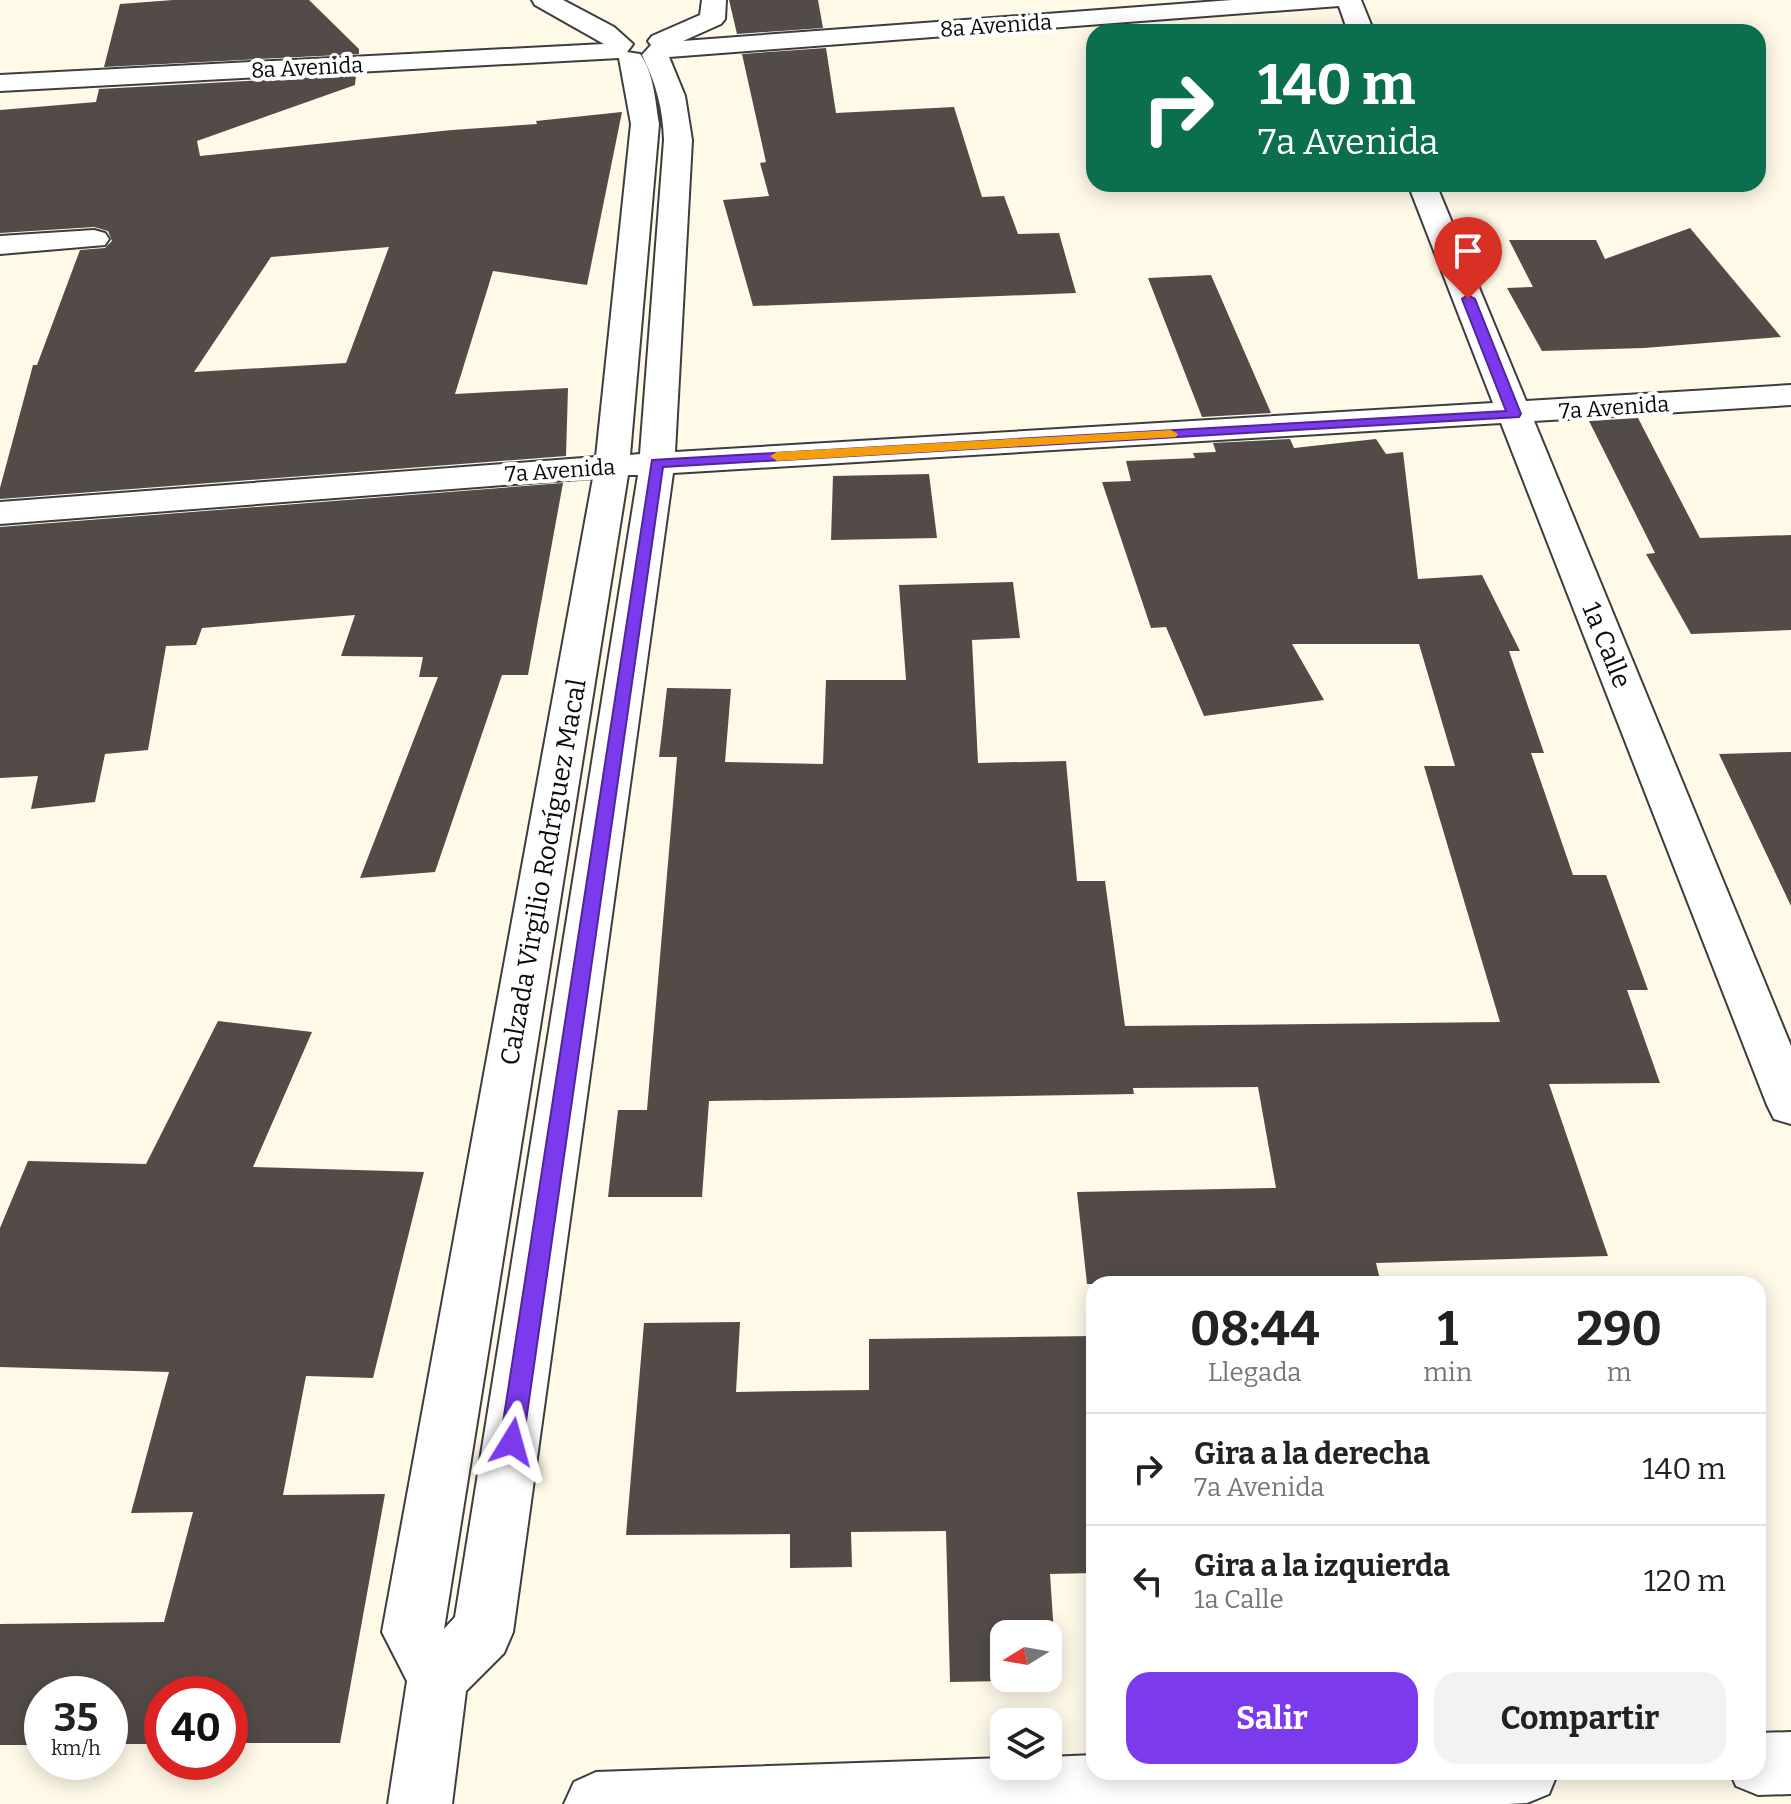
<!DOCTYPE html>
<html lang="es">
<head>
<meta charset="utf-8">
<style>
	:root { --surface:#fff; --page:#f2f2f2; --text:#222; --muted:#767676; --line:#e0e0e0; --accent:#7c3aed }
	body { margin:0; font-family:Bitter,serif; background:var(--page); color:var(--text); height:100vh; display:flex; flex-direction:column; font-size:30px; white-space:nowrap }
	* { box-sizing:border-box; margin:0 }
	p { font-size:26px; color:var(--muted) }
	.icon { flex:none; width:44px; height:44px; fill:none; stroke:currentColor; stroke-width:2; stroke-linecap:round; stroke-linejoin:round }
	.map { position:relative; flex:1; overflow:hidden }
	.side { position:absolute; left:1086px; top:1276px; width:680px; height:504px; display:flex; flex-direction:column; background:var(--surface); border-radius:24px; box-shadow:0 4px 20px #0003 }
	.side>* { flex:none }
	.hud { position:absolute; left:1086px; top:24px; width:680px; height:168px; border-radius:24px; box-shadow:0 4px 20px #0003; background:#0b6e4f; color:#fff; overflow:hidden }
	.needle { width:52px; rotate:259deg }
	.buttons { position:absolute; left:990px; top:1620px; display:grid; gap:16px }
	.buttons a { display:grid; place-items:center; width:72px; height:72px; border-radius:16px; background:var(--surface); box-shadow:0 4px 20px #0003; font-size:40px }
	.speed { position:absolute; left:24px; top:1676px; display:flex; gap:16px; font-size:40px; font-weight:700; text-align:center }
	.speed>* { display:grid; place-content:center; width:104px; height:104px; border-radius:50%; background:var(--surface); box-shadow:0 4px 20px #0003; line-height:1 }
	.speed small { font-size:20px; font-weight:400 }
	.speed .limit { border:12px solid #d22; background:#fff; color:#111 }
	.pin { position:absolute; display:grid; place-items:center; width:68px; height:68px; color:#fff; margin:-82px -34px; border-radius:50% 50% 50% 0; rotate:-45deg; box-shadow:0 0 8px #0007 }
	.pin .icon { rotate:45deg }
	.me { position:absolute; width:88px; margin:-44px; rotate:8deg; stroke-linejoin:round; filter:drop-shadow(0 0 6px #0008) }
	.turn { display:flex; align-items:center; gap:28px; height:168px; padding:0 40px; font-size:36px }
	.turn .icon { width:104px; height:104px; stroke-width:2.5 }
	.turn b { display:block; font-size:56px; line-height:68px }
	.eta { display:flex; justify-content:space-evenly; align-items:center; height:136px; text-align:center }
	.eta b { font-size:48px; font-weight:700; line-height:56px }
	.primary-button { display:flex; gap:16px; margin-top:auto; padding:16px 40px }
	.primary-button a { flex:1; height:92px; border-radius:24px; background:var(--accent); color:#fff; font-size:32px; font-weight:700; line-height:92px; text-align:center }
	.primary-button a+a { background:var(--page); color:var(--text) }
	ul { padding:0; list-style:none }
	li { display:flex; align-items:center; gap:24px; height:112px; padding:0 40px; border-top:2px solid var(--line) }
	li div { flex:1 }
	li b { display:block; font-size:30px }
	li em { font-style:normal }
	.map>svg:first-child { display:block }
	.building { fill:#534b47; fill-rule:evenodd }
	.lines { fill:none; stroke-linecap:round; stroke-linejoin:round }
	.minor-casing { stroke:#3d3d3d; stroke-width:4 }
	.minor { fill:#fff; fill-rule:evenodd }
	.route { fill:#7c3aed; stroke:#51269a; stroke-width:2 }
	.slow { fill:#f59e0b }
	.labels { text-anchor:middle; stroke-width:8; stroke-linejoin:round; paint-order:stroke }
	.far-street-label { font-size:22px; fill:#0a0a0a; stroke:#fff }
	.street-label { font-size:26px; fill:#0a0a0a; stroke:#fff }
</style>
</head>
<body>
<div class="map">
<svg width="1791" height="1804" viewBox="0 0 1791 1804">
	<rect width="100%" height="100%" fill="#fff9e8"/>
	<path class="building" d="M173 0H309L359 49V54L104 67 120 4Z
		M729 0H818L823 28 737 34Z
		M826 48 836 113 954 107 982 197 1004 196 1018 234 1059 233 1076 293 753 306 723 200 769 196 760 163 766 162 742 54Z
		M356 75 355 85 197 141 200 156 452 130 537 124 536 121 622 112 587 285 493 271 455 394 568 388 566 456 0 499V488L33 365H37L80 250 105 248 112 241 108 231 94 227 0 233V110L96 102 99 89ZM389 247 346 363 194 372 271 257Z
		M1690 228 1781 337 1644 348 1542 351 1507 288 1533 287 1509 240H1596L1605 259Z
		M1211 275 1271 413 1202 417 1148 278Z
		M1638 418 1700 538 1791 535V630L1691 634 1646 554 1655 553 1589 421Z
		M1290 439 1294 448 1376 439 1386 454 1403 452 1418 579 1482 575 1520 651H1509L1544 753H1531L1573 875H1606L1648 990H1627L1660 1083 1549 1084 1608 1256 1376 1263 1381 1284H1087L1077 1192 1276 1188 1258 1087 1133 1088 1134 1094 709 1101 702 1197H608L618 1110H647L677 757H659L667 688 731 689 725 762 823 764 826 680H906L899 585 1013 582 1020 638 972 640 978 763 1066 761 1077 881H1105L1125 1026 1500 1022 1424 766H1455L1419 644H1292L1324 700 1204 716 1166 627 1151 628 1102 482 1131 481 1126 461 1195 458 1193 453 1216 452 1213 443Z
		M929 474 937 538 831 540 833 476Z
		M563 483 528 675H502L435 872 360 878 438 677H419L423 657 341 656 355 615 202 628 196 645 166 646 148 750 105 754 95 802 31 809 38 776 0 778V527Z
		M1791 752V906L1719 754Z
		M218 1021 312 1032 253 1167 424 1172 373 1378 306 1376 283 1495 385 1494 340 1743H230V1694H162V1744H110V1694H42V1745H0V1624L164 1622 193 1512 131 1513 169 1372 0 1367V1228L28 1161 146 1164Z
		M740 1322 736 1392 869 1390V1339L1094 1336V1573L1050 1574 1057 1680 950 1682 946 1531 851 1532 852 1567 790 1568V1534L626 1535 644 1323ZM1004 1634H1048V1678H1004Z"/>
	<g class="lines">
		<g class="minor-casing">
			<path id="minor" d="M532 0H563L614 27 633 44 627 52 640 54C654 73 655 101 659 124L630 455 640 454 664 140C663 109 656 83 642 55L651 45 648 41 652 36 700 15 702 0H726L725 19 721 24 683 41 1232 0H1361L1374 32H1348L1339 6 669 57 685 96 692 140 675 452 1493 403 1408 184H1436L1526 401 1791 385V405L1534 421 1791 1046V1124L1774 1119 1767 1105 1501 423 673 473 513 1632 504 1653 466 1691 452 1804H388L407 1681 382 1632 593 478 0 524V502L596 457 631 124 619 58 0 91V75L604 44 535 5ZM628 475H638L455 1617 444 1629Z
				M94 230 105 233 109 239 105 245 0 254V236Z
				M1791 1732V1794L1758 1795 1736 1786 1730 1772H1758V1733Z
				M1094 1755V1772H1558L1549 1794 1527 1803 1508 1804H564L574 1782 596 1772 1004 1758V1766H1048V1757Z"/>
		</g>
		<use href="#minor" class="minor"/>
	</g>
	<path class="route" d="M1468 295 1475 299 1521 414 1519 417 663 467 523 1442 520 1450 512 1453 503 1450 500 1442 652 460 1506 411 1462 299Z"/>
	<path class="slow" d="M1171 430 1178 434 1176 437 777 461 770 456 777 452Z"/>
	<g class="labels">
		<g class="far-street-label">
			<text transform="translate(996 25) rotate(-4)" y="8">8a Avenida</text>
			<text transform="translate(307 67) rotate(-3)" y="8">8a Avenida</text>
			<text transform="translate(1614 407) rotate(-4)" y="8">7a Avenida</text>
			<text transform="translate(560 470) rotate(-4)" y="8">7a Avenida</text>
		</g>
		<g class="street-label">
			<text transform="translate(1607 645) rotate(68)" y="9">1a Calle</text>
			<text transform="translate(543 872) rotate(-80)" y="9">Calzada Virgilio Rodríguez Macal</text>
		</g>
	</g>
</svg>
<div class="buttons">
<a><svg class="needle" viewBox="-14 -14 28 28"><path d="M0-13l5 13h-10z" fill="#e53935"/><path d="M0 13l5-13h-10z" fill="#767676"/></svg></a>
<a><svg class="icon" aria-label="layers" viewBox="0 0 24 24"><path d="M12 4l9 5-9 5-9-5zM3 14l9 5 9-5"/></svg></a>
</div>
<div class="speed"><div>35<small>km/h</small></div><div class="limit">40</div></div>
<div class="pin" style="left:1468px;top:299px;background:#d93025"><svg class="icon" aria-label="arrive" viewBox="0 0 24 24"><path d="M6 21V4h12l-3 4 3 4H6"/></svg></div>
<svg class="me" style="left:512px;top:1442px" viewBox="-20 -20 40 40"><path d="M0-17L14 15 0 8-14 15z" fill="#7c3aed" stroke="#fff" stroke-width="4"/></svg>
<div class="hud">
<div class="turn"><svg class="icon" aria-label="right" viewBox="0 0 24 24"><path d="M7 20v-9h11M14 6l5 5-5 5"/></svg><div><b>140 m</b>7a Avenida</div></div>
</div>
<section class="side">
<div class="eta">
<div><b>08:44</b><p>Llegada</p></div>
<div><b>1</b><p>min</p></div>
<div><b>290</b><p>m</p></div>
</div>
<ul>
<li><svg class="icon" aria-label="right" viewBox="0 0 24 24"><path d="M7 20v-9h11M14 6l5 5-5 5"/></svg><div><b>Gira a la derecha</b><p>7a Avenida</p></div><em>140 m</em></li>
<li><svg class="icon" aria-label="left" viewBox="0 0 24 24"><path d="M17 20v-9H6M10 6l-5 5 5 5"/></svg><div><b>Gira a la izquierda</b><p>1a Calle</p></div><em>120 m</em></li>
</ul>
<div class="primary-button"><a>Salir</a><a>Compartir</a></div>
</section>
</div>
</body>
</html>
